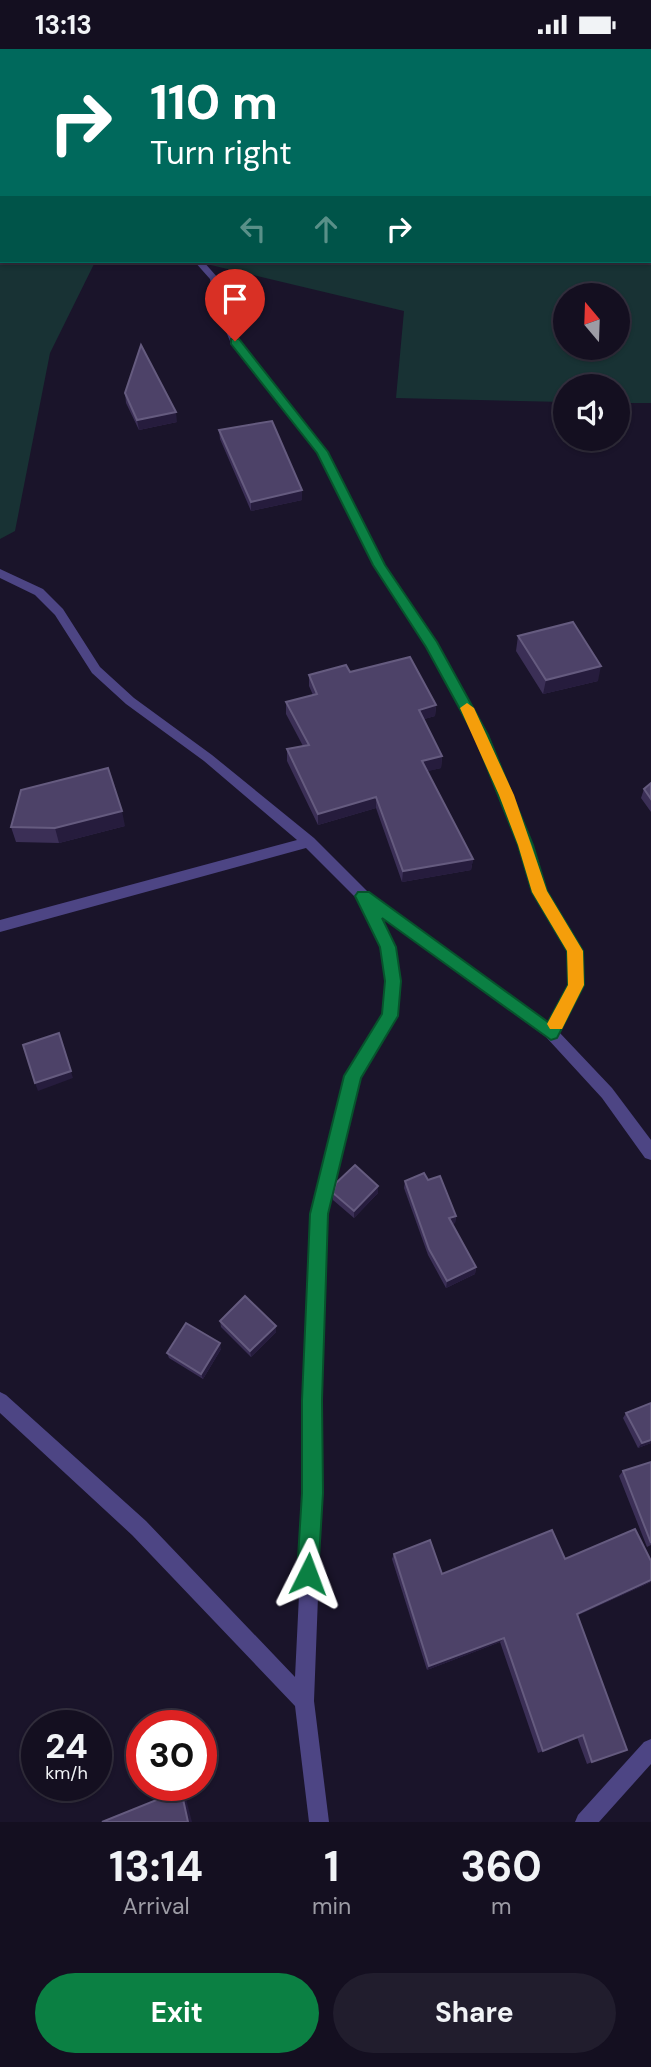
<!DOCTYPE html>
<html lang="en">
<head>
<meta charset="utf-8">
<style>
	:root { --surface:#140f20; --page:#211d2d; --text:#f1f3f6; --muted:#9d9ca5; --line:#332f3e; --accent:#0b8043 }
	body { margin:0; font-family:"DM Sans",sans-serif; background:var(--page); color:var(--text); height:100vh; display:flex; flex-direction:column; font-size:26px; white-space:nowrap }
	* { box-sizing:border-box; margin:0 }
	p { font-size:23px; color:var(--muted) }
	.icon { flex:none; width:38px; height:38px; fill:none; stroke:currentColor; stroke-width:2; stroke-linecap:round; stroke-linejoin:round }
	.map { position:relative; height:1773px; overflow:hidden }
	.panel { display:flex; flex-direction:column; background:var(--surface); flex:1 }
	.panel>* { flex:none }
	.top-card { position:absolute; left:0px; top:0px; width:651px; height:214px; box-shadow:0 2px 5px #0004,0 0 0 2px var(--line); background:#00695c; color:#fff; overflow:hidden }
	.needle { width:46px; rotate:341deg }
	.tools { position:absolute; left:553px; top:234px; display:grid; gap:14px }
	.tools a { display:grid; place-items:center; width:77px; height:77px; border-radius:50%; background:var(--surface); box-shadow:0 2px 5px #0004,0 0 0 2px var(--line); font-size:35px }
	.speed { position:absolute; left:21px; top:1661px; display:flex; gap:14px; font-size:35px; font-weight:700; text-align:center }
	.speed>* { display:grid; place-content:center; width:91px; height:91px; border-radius:50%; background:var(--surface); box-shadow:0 2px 5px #0004,0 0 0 2px var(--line); line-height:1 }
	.speed small { font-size:18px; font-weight:400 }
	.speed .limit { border:10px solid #d22; background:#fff; color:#111 }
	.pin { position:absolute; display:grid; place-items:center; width:60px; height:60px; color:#fff; margin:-72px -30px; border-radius:50% 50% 50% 0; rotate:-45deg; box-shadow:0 0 7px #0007 }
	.pin .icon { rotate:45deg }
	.me { position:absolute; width:77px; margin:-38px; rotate:3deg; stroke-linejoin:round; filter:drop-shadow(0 0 5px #0008) }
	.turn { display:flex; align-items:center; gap:24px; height:147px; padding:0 35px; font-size:32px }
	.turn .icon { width:91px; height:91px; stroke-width:2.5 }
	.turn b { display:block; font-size:49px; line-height:60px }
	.lanes { display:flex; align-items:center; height:66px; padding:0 35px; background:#0003; justify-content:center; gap:35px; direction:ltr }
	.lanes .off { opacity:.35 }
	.eta { display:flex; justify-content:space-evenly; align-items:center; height:119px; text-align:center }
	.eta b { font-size:42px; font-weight:700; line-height:49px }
	.primary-button { display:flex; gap:14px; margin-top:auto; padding:14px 35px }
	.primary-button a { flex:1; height:80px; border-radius:42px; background:var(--accent); color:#fff; font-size:28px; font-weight:700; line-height:80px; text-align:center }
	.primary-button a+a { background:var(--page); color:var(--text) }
	.status { display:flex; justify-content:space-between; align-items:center; height:49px; padding:0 35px; background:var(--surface); direction:ltr }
	.status svg { height:19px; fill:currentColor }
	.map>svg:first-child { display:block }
	.green { fill:#183234; fill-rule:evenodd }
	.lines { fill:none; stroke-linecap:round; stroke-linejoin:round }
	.street { fill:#4d4584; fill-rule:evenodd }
	.wall { fill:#3b2f56 }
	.shaded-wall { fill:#261c3d }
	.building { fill:#4d4268; stroke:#655b7f; stroke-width:2 }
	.route { fill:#0b8043; stroke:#07532c; stroke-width:2 }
	.slow { fill:#f59e0b }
</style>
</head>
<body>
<div class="status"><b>13:13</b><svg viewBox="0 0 49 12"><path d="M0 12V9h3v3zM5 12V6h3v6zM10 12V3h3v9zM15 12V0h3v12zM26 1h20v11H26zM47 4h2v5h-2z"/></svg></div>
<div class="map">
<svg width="651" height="1773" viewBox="0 0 651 1773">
	<rect width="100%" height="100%" fill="#1a142a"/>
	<path class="green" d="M0 0H651V354H618V338H565V353L396 349 404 262 198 213H95L50 304 15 482 0 490ZM2 2H649V212H2ZM565 247H618V299H565Z"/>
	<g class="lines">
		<path class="street" d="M237 0H252L235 2Z
			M0 39H2V43H0Z
			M0 108H2V112H0Z
			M194 212H203L218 229 227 261 239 291 327 403 384 515 436 593 487 686 533 796 546 842 582 902 583 936 559 983 612 1039 651 1091V1111L645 1109 602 1049 546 988 379 867 395 898 400 932 397 967 360 1029 327 1165 321 1351 322 1444 314 1652 329 1773H309L295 1657 132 1486 0 1364V1343L6 1346 146 1472 295 1628 304 1444 303 1351 311 1165 345 1027 383 966 386 932 381 898 358 851 306 799 0 883V871L297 791 204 712 126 655 92 624 55 566 35 546 0 529V520L43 540 63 560 100 618 134 649 212 706 314 789 368 843 549 974 569 936 568 903 532 843 519 796 475 686 427 597 373 516 317 404 230 292 217 261 210 230Z
			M651 1690V1715L599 1773H575L578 1766 644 1693Z"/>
	</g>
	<path class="wall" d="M125 344 177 373 139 381 126 354Z
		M219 381 302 451 251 462 220 390Z
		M518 587 598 632 543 645 516 602Z
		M350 623 436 656 435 667 424 670 442 707 441 719 427 722 473 810 471 821 402 833 376 759 318 776 287 712V700L303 697 286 665V653L313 646 309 637V626Z
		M651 734V763L641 749 644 740Z
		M125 777 59 794 16 793 11 778Z
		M428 1131 456 1167 455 1174 452 1175 476 1218 475 1225 446 1239 428 1206 404 1139 405 1132Z
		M378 1137V1144L354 1169 333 1151V1144Z
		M220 1272 276 1283 251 1308 221 1278Z
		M221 1300 203 1330 169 1309 167 1304Z
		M626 1364 651 1394 638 1399 623 1369Z
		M651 1413V1496L647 1498 619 1427 623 1422Z
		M394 1505 442 1525 565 1510 651 1512V1533L578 1566 592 1713 587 1715 577 1688 538 1704 500 1593 427 1621 392 1510Z"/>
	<path class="shaded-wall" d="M176 363 177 373 139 381 137 371Z
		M302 441V451L251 462V453Z
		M601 617 598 632 543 645 546 631Z
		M436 656 435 667 418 672 419 661Z
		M442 707 441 719 421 724 422 712Z
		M376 748V759L318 776V765Z
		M122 762 125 777 59 794 55 779Z
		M473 810 471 821 402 833 403 822Z
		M59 984 73 1029 38 1042 35 1034Z
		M378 1137V1144L354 1169V1162Z
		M456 1167 455 1174 448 1176 449 1169Z
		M476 1218 475 1225 446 1239 447 1232Z
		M276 1277V1283L251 1308 250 1302Z
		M220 1294 221 1300 203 1330 201 1325Z
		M651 1391V1394L638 1399 642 1394Z
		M651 1531V1533L572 1569 577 1565Z
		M504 1589 500 1593 427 1621 429 1617Z
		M181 1741 184 1742 192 1773H188Z"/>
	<path class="building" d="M285 0H298L299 2H274Z
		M141 296 176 363 137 371 125 344Z
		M272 372 302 441 251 453 219 381Z
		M573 573 601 617 546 631 518 587Z
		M410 608 436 656 419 661 442 707 422 712 473 810 403 822 376 748 318 765 287 700 309 696 286 653 317 645 309 626 346 616 350 623Z
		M108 719 122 762 55 779 11 778 21 741Z
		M651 734V750L644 740Z
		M59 984 71 1022 35 1034 23 996Z
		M355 1116 378 1137 354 1162 333 1144 336 1134Z
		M424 1124 428 1131 440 1127 456 1167 449 1169 476 1218 447 1232 429 1200 405 1132Z
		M245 1247 276 1277 250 1302 220 1272Z
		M186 1274 220 1294 201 1325 167 1304Z
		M651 1354V1391L642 1394 626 1364Z
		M651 1413V1494L623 1422Z
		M635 1480 651 1512V1531L577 1565 627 1701 592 1713 583 1686 543 1702 504 1589 429 1617 394 1505 430 1491 442 1525 552 1481 565 1510Z
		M181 1741 188 1773H102Z"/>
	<path class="route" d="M231 290H239L328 403 385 516 437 593 488 686 533 796 547 842 583 902 584 936 557 989 551 991 382 869 396 898 401 932 398 967 361 1029 328 1165 322 1351 323 1444 318 1525 315 1533 308 1536 300 1533 297 1525 302 1444V1351L310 1165 344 1027 382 965 385 932 380 898 355 847 358 843H369L548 973 568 936 567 902 532 843 518 796 474 686 426 598 373 516 317 404 231 295Z"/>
	<path class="slow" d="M467 654 474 659 514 746 547 842 583 902 584 936 562 980H550L547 975 568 936 567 902 532 843 518 796 499 746 460 659Z"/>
</svg>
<div class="tools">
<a><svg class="needle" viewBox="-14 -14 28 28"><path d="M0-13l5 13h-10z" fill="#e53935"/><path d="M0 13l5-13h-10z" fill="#9d9ca5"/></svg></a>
<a><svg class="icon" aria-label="sound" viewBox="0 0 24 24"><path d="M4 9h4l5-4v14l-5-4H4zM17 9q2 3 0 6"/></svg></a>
</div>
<div class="speed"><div>24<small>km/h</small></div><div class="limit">30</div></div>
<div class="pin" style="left:235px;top:292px;background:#d93025"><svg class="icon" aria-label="arrive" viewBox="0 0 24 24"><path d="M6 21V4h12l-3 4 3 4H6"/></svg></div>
<svg class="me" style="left:308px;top:1525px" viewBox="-20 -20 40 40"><path d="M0-17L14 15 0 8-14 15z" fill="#0b8043" stroke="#fff" stroke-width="4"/></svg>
<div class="top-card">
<div class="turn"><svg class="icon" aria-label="right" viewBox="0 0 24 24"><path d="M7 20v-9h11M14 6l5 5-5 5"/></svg><div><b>110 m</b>Turn right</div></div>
<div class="lanes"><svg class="icon off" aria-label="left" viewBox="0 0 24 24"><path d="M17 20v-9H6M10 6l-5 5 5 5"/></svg><svg class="icon off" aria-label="ahead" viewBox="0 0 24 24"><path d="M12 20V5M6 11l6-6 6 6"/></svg><svg class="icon" aria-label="right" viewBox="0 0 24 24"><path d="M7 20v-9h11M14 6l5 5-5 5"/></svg></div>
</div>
</div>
<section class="panel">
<div class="eta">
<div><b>13:14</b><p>Arrival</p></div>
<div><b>1</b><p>min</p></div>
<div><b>360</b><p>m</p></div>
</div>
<div class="primary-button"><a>Exit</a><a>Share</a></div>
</section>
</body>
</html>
